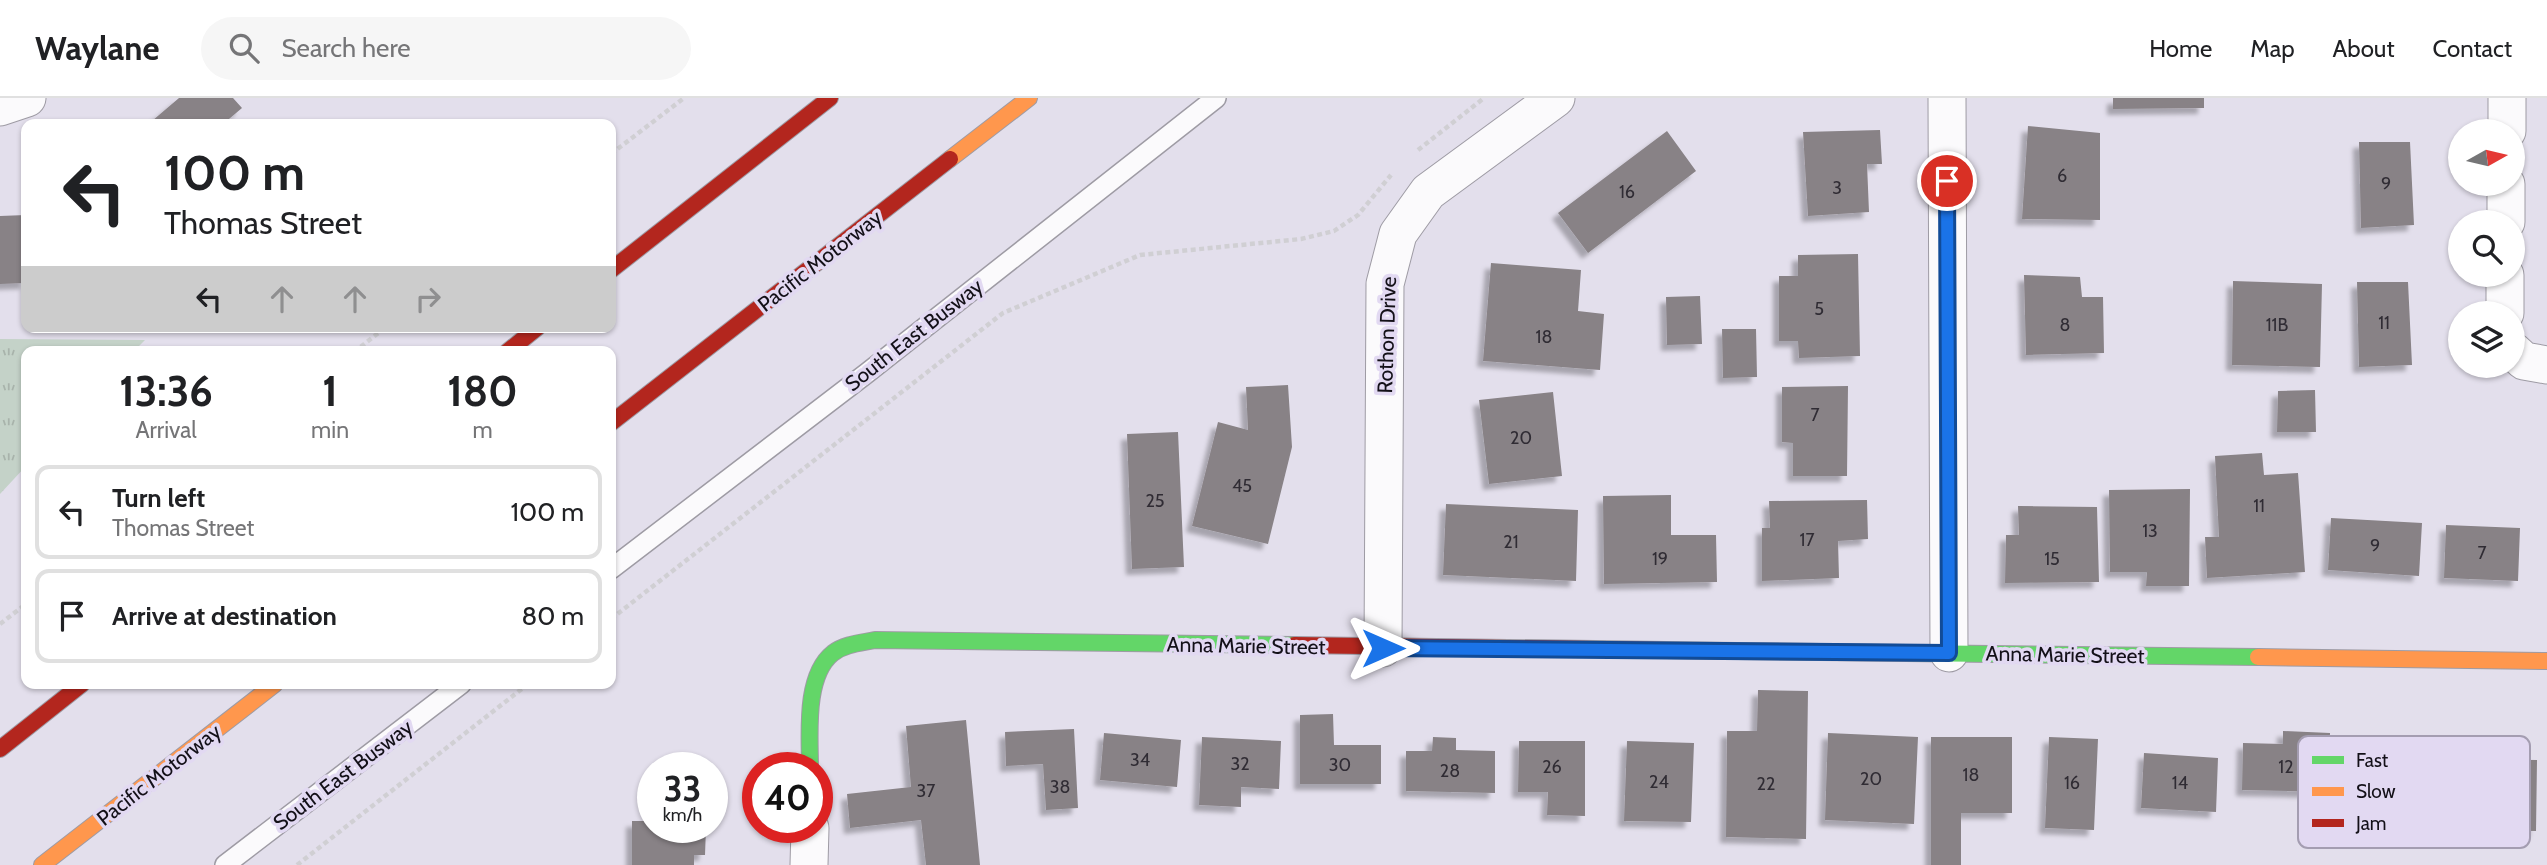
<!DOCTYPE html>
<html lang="en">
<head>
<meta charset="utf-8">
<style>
	:root { --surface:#fff; --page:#f6f6f6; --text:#202124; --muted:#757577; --line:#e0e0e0 }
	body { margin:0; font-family:Cabin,sans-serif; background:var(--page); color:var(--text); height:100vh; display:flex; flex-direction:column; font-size:26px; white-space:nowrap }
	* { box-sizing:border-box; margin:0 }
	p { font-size:23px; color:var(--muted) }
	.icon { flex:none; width:38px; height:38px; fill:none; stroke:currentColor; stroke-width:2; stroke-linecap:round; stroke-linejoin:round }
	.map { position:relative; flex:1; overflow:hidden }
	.details { position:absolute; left:21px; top:248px; width:595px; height:343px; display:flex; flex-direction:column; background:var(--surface); border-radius:14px; box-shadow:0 2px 5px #0004 }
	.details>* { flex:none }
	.hud { position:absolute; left:21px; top:21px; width:595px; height:214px; border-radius:14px; box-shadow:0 2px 5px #0004; background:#fff; color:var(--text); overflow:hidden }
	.needle { width:46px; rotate:82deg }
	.buttons { position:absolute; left:2448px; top:21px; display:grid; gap:14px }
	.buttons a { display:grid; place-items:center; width:77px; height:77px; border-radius:50%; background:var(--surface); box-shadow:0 2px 5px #0004; font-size:35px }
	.speed { position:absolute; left:637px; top:654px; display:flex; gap:14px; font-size:35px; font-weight:700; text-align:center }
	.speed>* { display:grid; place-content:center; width:91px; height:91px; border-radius:50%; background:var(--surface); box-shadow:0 2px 5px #0004; line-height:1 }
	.speed small { font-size:18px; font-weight:400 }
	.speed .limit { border:10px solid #d22; background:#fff; color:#111 }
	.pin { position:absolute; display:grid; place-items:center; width:60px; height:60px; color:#fff; margin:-30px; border:4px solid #fff; border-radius:50%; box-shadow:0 2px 7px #0007 }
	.me { position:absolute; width:77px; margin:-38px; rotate:90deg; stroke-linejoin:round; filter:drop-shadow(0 0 5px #0008) }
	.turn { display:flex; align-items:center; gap:24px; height:147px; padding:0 28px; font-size:32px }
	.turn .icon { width:91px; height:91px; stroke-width:2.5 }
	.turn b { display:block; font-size:49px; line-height:60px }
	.lanes { display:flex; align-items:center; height:66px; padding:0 28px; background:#0003; justify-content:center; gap:35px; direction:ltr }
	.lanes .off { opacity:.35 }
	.eta { display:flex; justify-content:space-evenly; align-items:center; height:119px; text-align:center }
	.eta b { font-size:42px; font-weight:700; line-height:49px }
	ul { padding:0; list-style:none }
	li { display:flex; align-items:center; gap:21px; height:94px; margin:0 14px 10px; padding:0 14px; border:4px solid var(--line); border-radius:14px }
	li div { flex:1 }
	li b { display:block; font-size:26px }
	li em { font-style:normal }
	header { display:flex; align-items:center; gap:42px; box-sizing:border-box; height:98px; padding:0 35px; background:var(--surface); border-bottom:2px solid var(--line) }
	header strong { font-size:33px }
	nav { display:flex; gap:38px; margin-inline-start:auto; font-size:24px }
	.search { width:490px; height:63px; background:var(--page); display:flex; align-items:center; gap:18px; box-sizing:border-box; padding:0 24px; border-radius:38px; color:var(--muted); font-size:26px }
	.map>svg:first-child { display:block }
	.park { fill:url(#park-tufts) }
	.building { fill:#888286; filter:url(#shadow) }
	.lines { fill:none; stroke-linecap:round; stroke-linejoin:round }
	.lane-casing { stroke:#9e9ba4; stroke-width:22 }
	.street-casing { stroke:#9e9ba4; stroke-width:39 }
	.fast-casing { stroke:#9e9ba4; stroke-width:18 }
	.slow-casing { stroke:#9e9ba4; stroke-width:18 }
	.jam-casing { stroke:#9e9ba4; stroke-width:18 }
	.path { stroke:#d0cfd3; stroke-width:4.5; stroke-dasharray:5 3.5; stroke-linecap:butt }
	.lane { stroke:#fbfafc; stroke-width:19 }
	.street { stroke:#fbfafc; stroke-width:37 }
	.fast { stroke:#63d668; stroke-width:16 }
	.slow { stroke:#ff974d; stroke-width:16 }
	.jam { stroke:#b3261e; stroke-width:16 }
	.route-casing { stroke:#114b97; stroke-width:18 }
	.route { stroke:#1a73e8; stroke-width:12 }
	.labels { text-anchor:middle; stroke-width:7; stroke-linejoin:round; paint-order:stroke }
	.number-label { font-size:18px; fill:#302c34 }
	.street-label { font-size:21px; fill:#131018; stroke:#e2d9f2 }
	.key { fill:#e2d9f2; stroke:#a49db1; stroke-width:2 }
	.key-label { font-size:19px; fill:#131018 }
</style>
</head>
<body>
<header>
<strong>Waylane</strong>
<div class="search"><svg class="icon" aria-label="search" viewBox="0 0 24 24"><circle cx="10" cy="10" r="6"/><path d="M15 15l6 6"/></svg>Search here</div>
<nav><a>Home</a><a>Map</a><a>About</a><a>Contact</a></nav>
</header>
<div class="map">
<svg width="2547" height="767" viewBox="0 0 2547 767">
	<defs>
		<pattern id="park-tufts" width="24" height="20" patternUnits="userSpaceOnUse" patternTransform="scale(1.75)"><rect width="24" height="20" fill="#c4d2c8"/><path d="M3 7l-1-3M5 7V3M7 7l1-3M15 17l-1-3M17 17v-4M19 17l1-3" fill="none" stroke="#a8b3ab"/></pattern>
		<filter id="shadow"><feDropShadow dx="-6" dy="6" stdDeviation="2" flood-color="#0004"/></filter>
	</defs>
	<rect width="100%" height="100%" fill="#e3dfec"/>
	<path class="park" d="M0 241 145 242 133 254H26V368L0 396Z"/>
	<path class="building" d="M179 0H233L242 10 223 26H155L152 23Z
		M2113 0H2204V10L2113 11Z
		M2028 28 2100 35V122L2022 121Z
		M1880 32 1882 66H1867L1869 114 1808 118 1803 34Z
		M1667 33 1696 73 1588 155 1558 115Z
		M2359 44H2410L2414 127 2361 130Z
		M26 117V185L0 186V118Z
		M1858 156 1860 258 1799 260 1798 243H1779V178H1798V157Z
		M1491 165 1581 172 1578 213 1604 216 1600 272 1483 263Z
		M2024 177 2080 179 2082 199H2103L2104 255 2026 257Z
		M2233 183 2322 186 2320 269 2232 267Z
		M2357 184H2408L2412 267 2359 269Z
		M1700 198 1702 246 1667 247 1666 199Z
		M1722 231H1756L1757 279 1723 280Z
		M1288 287 1292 349 1268 446 1192 428 1218 324 1248 332 1246 289Z
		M1848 288 1847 378H1793V345L1782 344V289Z
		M2315 292 2316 334H2277L2278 293Z
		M1553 294 1562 378 1489 386 1479 302Z
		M1178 334 1184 469 1132 471 1127 336Z
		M2262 355 2264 377 2298 375 2305 474 2207 480 2205 439H2219L2215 358Z
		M2190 391 2189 488H2146L2147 474H2110L2109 392Z
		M1671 397V437H1716L1717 484 1604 486 1603 398Z
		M1867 402 1868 441 1838 443 1839 480 1762 483V430H1770L1769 403Z
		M1446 406 1578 412 1576 483 1443 477Z
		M2018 408 2097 409 2099 484 2005 485 2006 437H2019Z
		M2331 420 2422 425 2419 478 2328 472Z
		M2446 427 2520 430 2518 483 2444 480Z
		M1758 592 1808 593 1806 741 1726 739 1727 633H1757Z
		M1333 616 1334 647H1381V686H1300V617Z
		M966 622 980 767H926L921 722 850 730 847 696 911 689 906 628Z
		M1074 631 1078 710 1046 712 1043 666 1006 668 1005 634Z
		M2283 633 2330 635 2328 694 2242 692 2243 645 2283 646Z
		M1104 635 1181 642 1177 689 1100 682Z
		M1828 635 1918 639 1914 726 1825 722Z
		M1202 639 1281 643 1279 691 1241 689V709L1199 707Z
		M1433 639 1456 640V652L1495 653V695L1406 693V653H1432Z
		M1931 639H2012V715H1961V767H1931Z
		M2049 639 2098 641 2094 732 2045 730Z
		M1519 643H1585V718L1547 717 1548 694H1518Z
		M1627 643 1694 645 1691 724 1624 723Z
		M2144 655 2218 660 2216 714 2141 710Z
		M2448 661 2537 662 2536 733 2448 732Z
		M632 723H653V730H706L705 757H694V767H632Z"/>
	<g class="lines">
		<g class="lane-casing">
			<path id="lane" d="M611 471 867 275 1216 0
				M225 767 461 586"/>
		</g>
		<g class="street-casing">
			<path id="street" d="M1947 0 1949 555
				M0 9 27 0
				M2507 33V0
				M2506 124V86
				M2505 215V177
				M2513 253 2524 263 2547 267
				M1383 550 1385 186 1398 136 1428 94 1556 0
				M809 767 810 730"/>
		</g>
		<g class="fast-casing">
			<path id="fast" d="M1737 553 2258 559
				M810 670C810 637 804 578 833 555 845 546 861 545 875 542L1294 547"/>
		</g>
		<g class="slow-casing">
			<path id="slow" d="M950 61 1029 0
				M2258 559 2547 563
				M42 767 275 586"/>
		</g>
		<g class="jam-casing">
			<path id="jam" d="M611 172 830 0
				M507 254 538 229
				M611 325 950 61
				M1294 547 1737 553
				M0 651 82 586"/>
		</g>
		<path class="path" d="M1418 52 1484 0
			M611 56 684 0
			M354 254 386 229
			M611 521 1003 215 1140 157 1301 141 1334 133 1358 117 1391 77
			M0 526 26 506
			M297 767 528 586"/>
		<use href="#lane" class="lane"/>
		<use href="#street" class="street"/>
		<use href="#fast" class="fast"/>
		<use href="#slow" class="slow"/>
		<use href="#jam" class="jam"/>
	</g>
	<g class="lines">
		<g class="route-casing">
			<path id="route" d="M1383 550 1949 555 1947 83"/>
		</g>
		<use href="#route" class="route"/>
	</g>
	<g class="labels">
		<g class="number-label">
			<text x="2062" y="84">6</text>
			<text x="2386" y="92">9</text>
			<text x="1837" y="96">3</text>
			<text x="1627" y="100">16</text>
			<text x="1819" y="217">5</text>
			<text x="2384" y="231">11</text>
			<text x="2065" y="233">8</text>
			<text x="2277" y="233">11B</text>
			<text x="1544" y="245">18</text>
			<text x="1815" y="323">7</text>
			<text x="1521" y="346">20</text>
			<text x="1242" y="394">45</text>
			<text x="1155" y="409">25</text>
			<text x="2259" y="414">11</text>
			<text x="2150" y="439">13</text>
			<text x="1807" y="448">17</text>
			<text x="1511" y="450">21</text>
			<text x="2375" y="454">9</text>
			<text x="2482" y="461">7</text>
			<text x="1660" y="467">19</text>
			<text x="2052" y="467">15</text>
			<text x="1140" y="668">34</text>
			<text x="1240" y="672">32</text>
			<text x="1340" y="673">30</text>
			<text x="1552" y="675">26</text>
			<text x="2286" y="675">12</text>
			<text x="1450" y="679">28</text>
			<text x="1971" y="683">18</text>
			<text x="1871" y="687">20</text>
			<text x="1659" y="690">24</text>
			<text x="2072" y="691">16</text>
			<text x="2180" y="691">14</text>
			<text x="1766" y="692">22</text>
			<text x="1060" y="695">38</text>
			<text x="926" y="699">37</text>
		</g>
		<g class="street-label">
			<text transform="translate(820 163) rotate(-38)" y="7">Pacific Motorway</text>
			<text transform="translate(914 237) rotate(-38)" y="7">South East Busway</text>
			<text transform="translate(1387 237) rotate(-88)" y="7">Rothon Drive</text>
			<text transform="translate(1246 548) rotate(1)" y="7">Anna Marie Street</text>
			<text transform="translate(2065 557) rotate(1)" y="7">Anna Marie Street</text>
			<text transform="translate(159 677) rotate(-38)" y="7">Pacific Motorway</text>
			<text transform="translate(343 677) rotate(-37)" y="7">South East Busway</text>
		</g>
	</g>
	<rect x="2298" y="638" width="232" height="112" rx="10" class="key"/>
	<rect x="2312" y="658" width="32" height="8" fill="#63d668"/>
	<rect x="2312" y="689" width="32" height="9" fill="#ff974d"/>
	<rect x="2312" y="721" width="32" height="8" fill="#b3261e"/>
	<g class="key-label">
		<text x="2356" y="669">Fast</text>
		<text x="2356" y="700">Slow</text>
		<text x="2356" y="732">Jam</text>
	</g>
</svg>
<div class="buttons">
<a><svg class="needle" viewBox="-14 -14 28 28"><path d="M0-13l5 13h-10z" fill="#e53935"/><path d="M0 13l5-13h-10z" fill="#757577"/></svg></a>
<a><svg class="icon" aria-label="search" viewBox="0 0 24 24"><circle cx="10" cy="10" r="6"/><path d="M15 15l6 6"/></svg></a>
<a><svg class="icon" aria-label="layers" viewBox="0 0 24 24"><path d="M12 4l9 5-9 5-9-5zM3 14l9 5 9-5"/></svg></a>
</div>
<div class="speed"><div>33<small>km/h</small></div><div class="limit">40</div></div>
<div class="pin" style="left:1947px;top:83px;background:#d93025"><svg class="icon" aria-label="arrive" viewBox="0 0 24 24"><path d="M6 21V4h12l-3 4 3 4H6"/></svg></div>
<svg class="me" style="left:1383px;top:550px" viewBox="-20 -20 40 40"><path d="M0-17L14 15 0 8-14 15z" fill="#1a73e8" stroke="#fff" stroke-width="4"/></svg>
<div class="hud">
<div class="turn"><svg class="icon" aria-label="left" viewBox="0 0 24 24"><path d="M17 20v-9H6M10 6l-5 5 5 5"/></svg><div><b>100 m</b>Thomas Street</div></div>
<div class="lanes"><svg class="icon" aria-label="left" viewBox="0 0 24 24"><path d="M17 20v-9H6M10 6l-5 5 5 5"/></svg><svg class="icon off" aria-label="ahead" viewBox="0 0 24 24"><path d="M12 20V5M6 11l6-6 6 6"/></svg><svg class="icon off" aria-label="ahead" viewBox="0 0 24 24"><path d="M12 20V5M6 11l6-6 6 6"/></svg><svg class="icon off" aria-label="right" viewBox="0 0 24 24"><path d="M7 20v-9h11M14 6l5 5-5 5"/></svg></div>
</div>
<section class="details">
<div class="eta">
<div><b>13:36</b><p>Arrival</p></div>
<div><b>1</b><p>min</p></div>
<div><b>180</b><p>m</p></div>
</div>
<ul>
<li><svg class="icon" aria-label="left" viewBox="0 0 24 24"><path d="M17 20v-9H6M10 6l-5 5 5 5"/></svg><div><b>Turn left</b><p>Thomas Street</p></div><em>100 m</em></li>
<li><svg class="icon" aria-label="arrive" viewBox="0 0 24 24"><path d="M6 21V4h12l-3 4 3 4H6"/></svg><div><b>Arrive at destination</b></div><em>80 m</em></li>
</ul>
</section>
</div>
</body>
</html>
